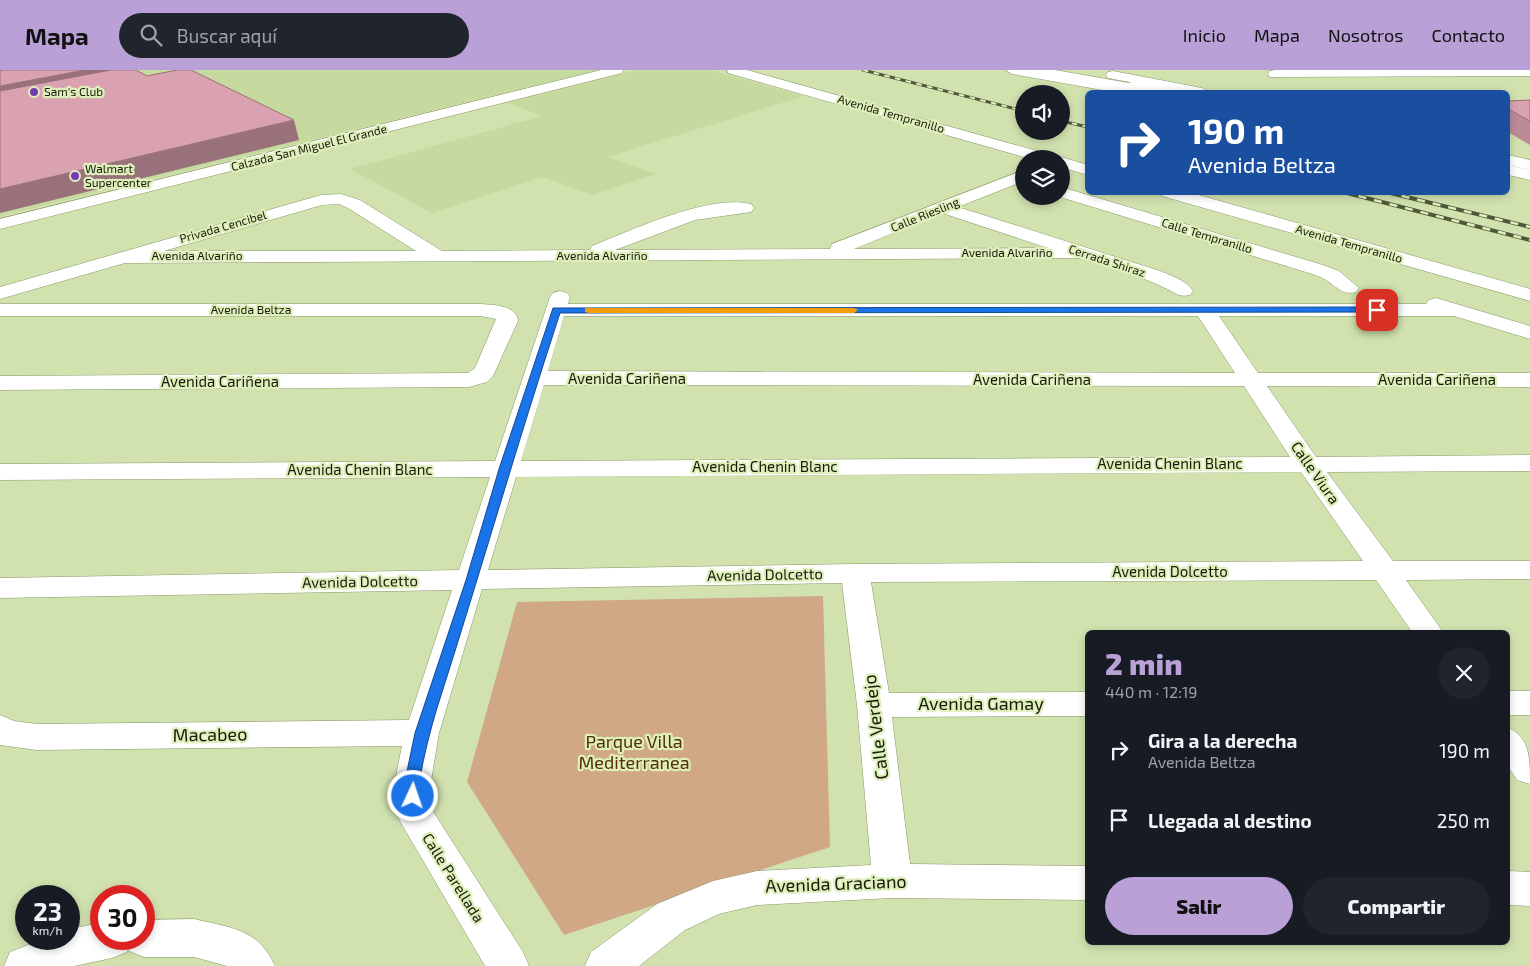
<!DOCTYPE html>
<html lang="es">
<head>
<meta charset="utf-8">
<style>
	:root { --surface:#171b24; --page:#20242c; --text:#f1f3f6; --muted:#9ea1a6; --accent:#b9a0d6 }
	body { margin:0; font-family:"Exo 2",sans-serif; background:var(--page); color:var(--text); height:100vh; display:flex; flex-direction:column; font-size:19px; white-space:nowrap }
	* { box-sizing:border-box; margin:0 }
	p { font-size:16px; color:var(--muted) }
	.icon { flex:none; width:28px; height:28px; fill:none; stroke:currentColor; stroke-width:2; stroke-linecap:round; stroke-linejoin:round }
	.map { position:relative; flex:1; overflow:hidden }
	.sheet { position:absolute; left:1085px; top:560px; width:425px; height:315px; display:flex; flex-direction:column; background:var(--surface); border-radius:8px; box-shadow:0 2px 8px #0003 }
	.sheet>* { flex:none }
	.banner { position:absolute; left:1085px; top:20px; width:425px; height:105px; border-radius:8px; box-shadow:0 2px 8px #0003; background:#1a4fa0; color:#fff; overflow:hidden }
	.tools { position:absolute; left:1015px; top:15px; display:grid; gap:10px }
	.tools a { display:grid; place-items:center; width:55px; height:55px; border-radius:50%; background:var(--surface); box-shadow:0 2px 8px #0003; font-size:25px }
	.speed { position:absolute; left:15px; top:815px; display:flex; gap:10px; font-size:25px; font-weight:700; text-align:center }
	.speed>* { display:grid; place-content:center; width:65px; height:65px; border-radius:50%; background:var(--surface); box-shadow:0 2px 8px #0003; line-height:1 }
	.speed small { font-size:12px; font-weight:400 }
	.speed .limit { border:8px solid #d22; background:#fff; color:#111 }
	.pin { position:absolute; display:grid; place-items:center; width:42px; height:42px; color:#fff; margin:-21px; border-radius:10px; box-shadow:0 2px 8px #0006 }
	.me { position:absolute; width:55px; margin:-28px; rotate:3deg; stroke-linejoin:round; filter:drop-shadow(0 0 4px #0008) }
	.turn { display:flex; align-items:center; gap:18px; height:105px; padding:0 20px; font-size:22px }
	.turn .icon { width:65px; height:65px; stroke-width:2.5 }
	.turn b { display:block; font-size:35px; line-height:42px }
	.round { display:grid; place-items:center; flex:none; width:52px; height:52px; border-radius:26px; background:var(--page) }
	.summary { display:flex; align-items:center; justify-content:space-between; height:85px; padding:0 20px }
	h1 { font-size:30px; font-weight:800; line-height:38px; color:var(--accent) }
	.button { display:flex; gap:10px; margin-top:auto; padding:10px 20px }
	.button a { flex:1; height:58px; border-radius:30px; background:var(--accent); color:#111; font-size:20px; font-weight:800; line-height:58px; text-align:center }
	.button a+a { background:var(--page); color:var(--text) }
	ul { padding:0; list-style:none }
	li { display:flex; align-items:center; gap:15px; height:70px; padding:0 20px }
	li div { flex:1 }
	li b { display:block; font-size:19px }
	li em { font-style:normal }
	header { display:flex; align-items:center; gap:30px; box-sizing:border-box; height:70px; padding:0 25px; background:var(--accent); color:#111 }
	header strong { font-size:24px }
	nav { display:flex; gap:28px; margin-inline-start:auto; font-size:18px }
	.search { width:350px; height:45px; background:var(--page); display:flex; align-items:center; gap:12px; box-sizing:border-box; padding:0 18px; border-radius:28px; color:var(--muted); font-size:19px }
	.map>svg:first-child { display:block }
	.built { fill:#c6d99f }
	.green { fill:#d0a885 }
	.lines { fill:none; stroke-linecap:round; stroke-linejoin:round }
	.minor-casing { stroke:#889868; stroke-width:1 }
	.trunk-casing { stroke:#889868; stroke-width:1 }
	.motorway-casing { stroke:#889868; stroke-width:1 }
	.minor { fill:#fff; fill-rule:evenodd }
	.trunk { fill:#fff; fill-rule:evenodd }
	.motorway { fill:#fff; fill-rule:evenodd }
	.rail-far1-casing { stroke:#4e583b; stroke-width:3 }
	.rail-casing { stroke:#4e583b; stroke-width:4 }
	.rail-far1 { stroke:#deefbc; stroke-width:2; stroke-dasharray:5.5; stroke-linecap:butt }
	.rail { stroke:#deefbc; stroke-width:2.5; stroke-dasharray:8; stroke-linecap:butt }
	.wall { fill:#bb8b97 }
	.shaded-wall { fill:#99717b }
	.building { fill:#daa2b0; stroke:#99717b }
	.route { fill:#1a73e8; stroke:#114b97 }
	.slow { fill:#f59e0b }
	.poi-dot { fill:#753ab0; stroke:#deefbc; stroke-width:2 }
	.labels { text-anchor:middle; stroke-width:4.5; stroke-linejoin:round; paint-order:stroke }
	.far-poi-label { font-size:12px; fill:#161c09; stroke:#deefbc; text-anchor:start }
	.far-street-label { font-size:12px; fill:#161c09; stroke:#deefbc }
	.street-label { font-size:15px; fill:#161c09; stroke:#deefbc }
	.near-street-label { font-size:18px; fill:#161c09; stroke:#deefbc }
	.near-park-label { font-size:18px; fill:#542d00; stroke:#deefbc }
</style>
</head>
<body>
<header>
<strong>Mapa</strong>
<div class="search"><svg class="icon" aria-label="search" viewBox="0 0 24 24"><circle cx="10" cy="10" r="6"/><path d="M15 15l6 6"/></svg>Buscar aquí</div>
<nav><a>Inicio</a><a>Mapa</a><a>Nosotros</a><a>Contacto</a></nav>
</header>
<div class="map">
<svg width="1530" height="896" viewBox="0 0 1530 896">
	<rect width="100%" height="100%" fill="#d1e2af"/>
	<path class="built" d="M0 0H598L0 146Z
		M636 0H710L804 26 607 87 656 104 593 125 542 107 432 143 350 99 543 46 508 33Z"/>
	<path class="green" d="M823 526 830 777 564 865 467 712 517 532Z"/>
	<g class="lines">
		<g class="minor-casing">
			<path id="minor" d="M601 0H623L622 3 0 159V149Z
				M727 0H747L1055 86 1056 88 1061 87 1088 95V105L1061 97V89H1031L728 3Z
				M1275 0H1530V6L1270 7 1268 4 1270 1Z
				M1024 100V111L958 137 1157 200C1169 205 1185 209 1193 221L1190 225C1178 228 1175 222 1165 218 1138 205 1110 197 1082 188L125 193 0 229V217L321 125 341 124 360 130 442 181 590 180 592 176C632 160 709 124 751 134L754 138 751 142 695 150 615 180 830 179 832 174ZM339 134 348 138 416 181H164L322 135ZM942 143 1048 178 854 179Z
				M1061 117 1323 195 1339 201 1359 218 1356 222C1341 226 1336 215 1324 209 1320 206 1314 205 1309 203L1057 126H1061Z
				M1160 122H1188L1530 219V231L1162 126Z
				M560 221 567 223 570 227 568 234H1426L1429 230 1436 228 1443 230 1530 256V269L1454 246H1219L1258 303H1530V317L1267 316 1316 387 1530 385V401L1327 402 1393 491H1530V509L1406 510 1443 562H1412L1376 510 871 512 889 623 1088 622V646L892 647 910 794 1088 796V830L892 828 757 835 719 844 685 860 639 896H585L591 882 657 834 713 811 757 801 871 795 857 635 842 513 482 519 439 663 431 711 432 740 523 882 529 896H485L401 753C389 729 397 701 402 676L37 680 0 675V645L14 651 37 654 409 650 452 520 0 528V508L459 500 490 407 0 410V394L495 391 550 227 553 223ZM564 246H1198L1235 303 548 301ZM544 315 1244 316 1290 387 521 391ZM1301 402 1363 491 855 494 488 500 516 407Z
				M0 234H481C493 235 517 235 518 251L493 306 487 312 469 317 0 320V306L468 303 475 298 496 249 481 246H0Z
				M1508 621H1530V645H1508Z
				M1508 658C1530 667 1530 688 1530 714L1517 710 1508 696Z
				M1508 801 1530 802V836L1508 835Z
				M194 849C231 858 258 858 275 896H227L194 887H144L129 881 128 879 127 882 112 888 74 896H4L10 882 43 869H69V859L101 853V869H144V850Z"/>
		</g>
		<g class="trunk-casing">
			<path id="trunk" d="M1006 0H1033L1133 18 1140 22H1114L1012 4Z
				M1113 1 1202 18 1209 22H1183L1108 8 1106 5 1108 2Z
				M1508 95 1530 100V110L1508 105Z"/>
		</g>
		<g class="motorway-casing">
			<path id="motorway" d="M1028 0H1055L1129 13 1135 10 1180 18 1187 22H1134L1034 4Z
				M1508 85 1530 90V100L1508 95Z"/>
		</g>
		<use href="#minor" class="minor"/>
		<use href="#trunk" class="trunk"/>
		<use href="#motorway" class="motorway"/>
		<g class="rail-far1-casing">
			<path id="rail-far1" d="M863 0 1024 41
				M1061 51 1088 57"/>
		</g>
		<g class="rail-casing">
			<path id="rail" d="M1343 122 1530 170
				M1386 122 1530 157"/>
		</g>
		<use href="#rail-far1" class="rail-far1"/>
		<use href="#rail" class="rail"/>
	</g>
	<path class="wall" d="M1530 30V75L1508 62V31Z"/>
	<path class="shaded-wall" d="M85 0H134L0 35V16Z
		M294 50 299 70 0 143V119Z"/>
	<path class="building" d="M0 0H85L0 16Z
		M111 0H136L147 6 177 0H191L294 50 0 119V21Z
		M1530 30V51L1508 39V31Z"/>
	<path class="route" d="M1377 237 1380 238V242L560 243C517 374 479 507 437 638 430 661 424 685 420 708 419 716 422 724 419 731L413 732 408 731 406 726 405 711 415 663 466 510 499 399 553 238Z"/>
	<path class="slow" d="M585 238H854L858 240 854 243H589L585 242Z"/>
	<g class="poi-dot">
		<circle cx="34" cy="22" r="5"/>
		<circle cx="75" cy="106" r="5"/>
	</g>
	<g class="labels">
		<g class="far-poi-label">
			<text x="44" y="26">Sam's Club</text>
			<text x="85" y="103">Walmart<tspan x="85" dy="14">Supercenter</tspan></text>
		</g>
		<g class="far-street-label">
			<text transform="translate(891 44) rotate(16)" y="4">Avenida Tempranillo</text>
			<text transform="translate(309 78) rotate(-14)" y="4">Calzada San Miguel El Grande</text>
			<text transform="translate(925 145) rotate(-22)" y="4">Calle Riesling</text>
			<text transform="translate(223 157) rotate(-16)" y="4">Privada Cencibel</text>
			<text transform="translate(1207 166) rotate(17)" y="4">Calle Tempranillo</text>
			<text transform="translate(1349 174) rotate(16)" y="4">Avenida Tempranillo</text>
			<text x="1007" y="187">Avenida Alvariño</text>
			<text x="197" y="190">Avenida Alvariño</text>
			<text x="602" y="190">Avenida Alvariño</text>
			<text transform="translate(1107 191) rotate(18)" y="4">Cerrada Shiraz</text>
			<text x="251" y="244">Avenida Beltza</text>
		</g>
		<g class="street-label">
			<text x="627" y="314">Avenida Cariñena</text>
			<text x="1032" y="315">Avenida Cariñena</text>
			<text x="1437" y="315">Avenida Cariñena</text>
			<text x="220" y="317">Avenida Cariñena</text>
			<text x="1170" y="399">Avenida Chenin Blanc</text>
			<text x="765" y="402">Avenida Chenin Blanc</text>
			<text x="360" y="405">Avenida Chenin Blanc</text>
			<text transform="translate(1315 403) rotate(55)" y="5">Calle Viura</text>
			<text x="1170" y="507">Avenida Dolcetto</text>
			<text transform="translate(765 505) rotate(-1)" y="5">Avenida Dolcetto</text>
			<text transform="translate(360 512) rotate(-1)" y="5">Avenida Dolcetto</text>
			<text transform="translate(453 808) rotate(58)" y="5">Calle Parellada</text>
		</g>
		<g class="near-street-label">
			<text x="981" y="640">Avenida Gamay</text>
			<text transform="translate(876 657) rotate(-97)" y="6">Calle Verdejo</text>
			<text transform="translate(210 665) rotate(-1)" y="6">Macabeo</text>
			<text transform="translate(836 814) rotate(-2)" y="6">Avenida Graciano</text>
		</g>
		<g class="near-park-label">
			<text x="634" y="678">Parque Villa<tspan x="634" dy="21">Mediterranea</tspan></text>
		</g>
	</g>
</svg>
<div class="tools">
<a><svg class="icon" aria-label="sound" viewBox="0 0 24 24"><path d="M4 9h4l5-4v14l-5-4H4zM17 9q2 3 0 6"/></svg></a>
<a><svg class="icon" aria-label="layers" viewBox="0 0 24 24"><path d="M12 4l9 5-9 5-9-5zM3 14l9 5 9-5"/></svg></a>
</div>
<div class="speed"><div>23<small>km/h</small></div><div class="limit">30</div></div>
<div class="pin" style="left:1377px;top:240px;background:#d93025"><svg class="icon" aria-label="arrive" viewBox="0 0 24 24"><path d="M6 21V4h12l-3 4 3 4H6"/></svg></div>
<svg class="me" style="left:413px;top:726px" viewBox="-20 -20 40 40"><circle r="17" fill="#1a73e8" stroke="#fff" stroke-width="3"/><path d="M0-11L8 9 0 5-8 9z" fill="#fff"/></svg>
<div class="banner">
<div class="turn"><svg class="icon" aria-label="right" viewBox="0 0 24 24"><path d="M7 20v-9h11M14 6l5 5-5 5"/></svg><div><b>190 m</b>Avenida Beltza</div></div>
</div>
<section class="sheet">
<div class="summary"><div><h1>2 min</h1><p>440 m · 12:19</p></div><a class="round"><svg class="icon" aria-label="close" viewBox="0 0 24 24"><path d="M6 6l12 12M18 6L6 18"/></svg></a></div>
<ul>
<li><svg class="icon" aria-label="right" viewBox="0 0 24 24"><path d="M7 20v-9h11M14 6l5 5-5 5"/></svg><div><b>Gira a la derecha</b><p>Avenida Beltza</p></div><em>190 m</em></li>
<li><svg class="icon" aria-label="arrive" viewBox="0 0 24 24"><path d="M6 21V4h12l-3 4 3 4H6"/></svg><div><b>Llegada al destino</b></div><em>250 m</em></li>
</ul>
<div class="button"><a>Salir</a><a>Compartir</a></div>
</section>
</div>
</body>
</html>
